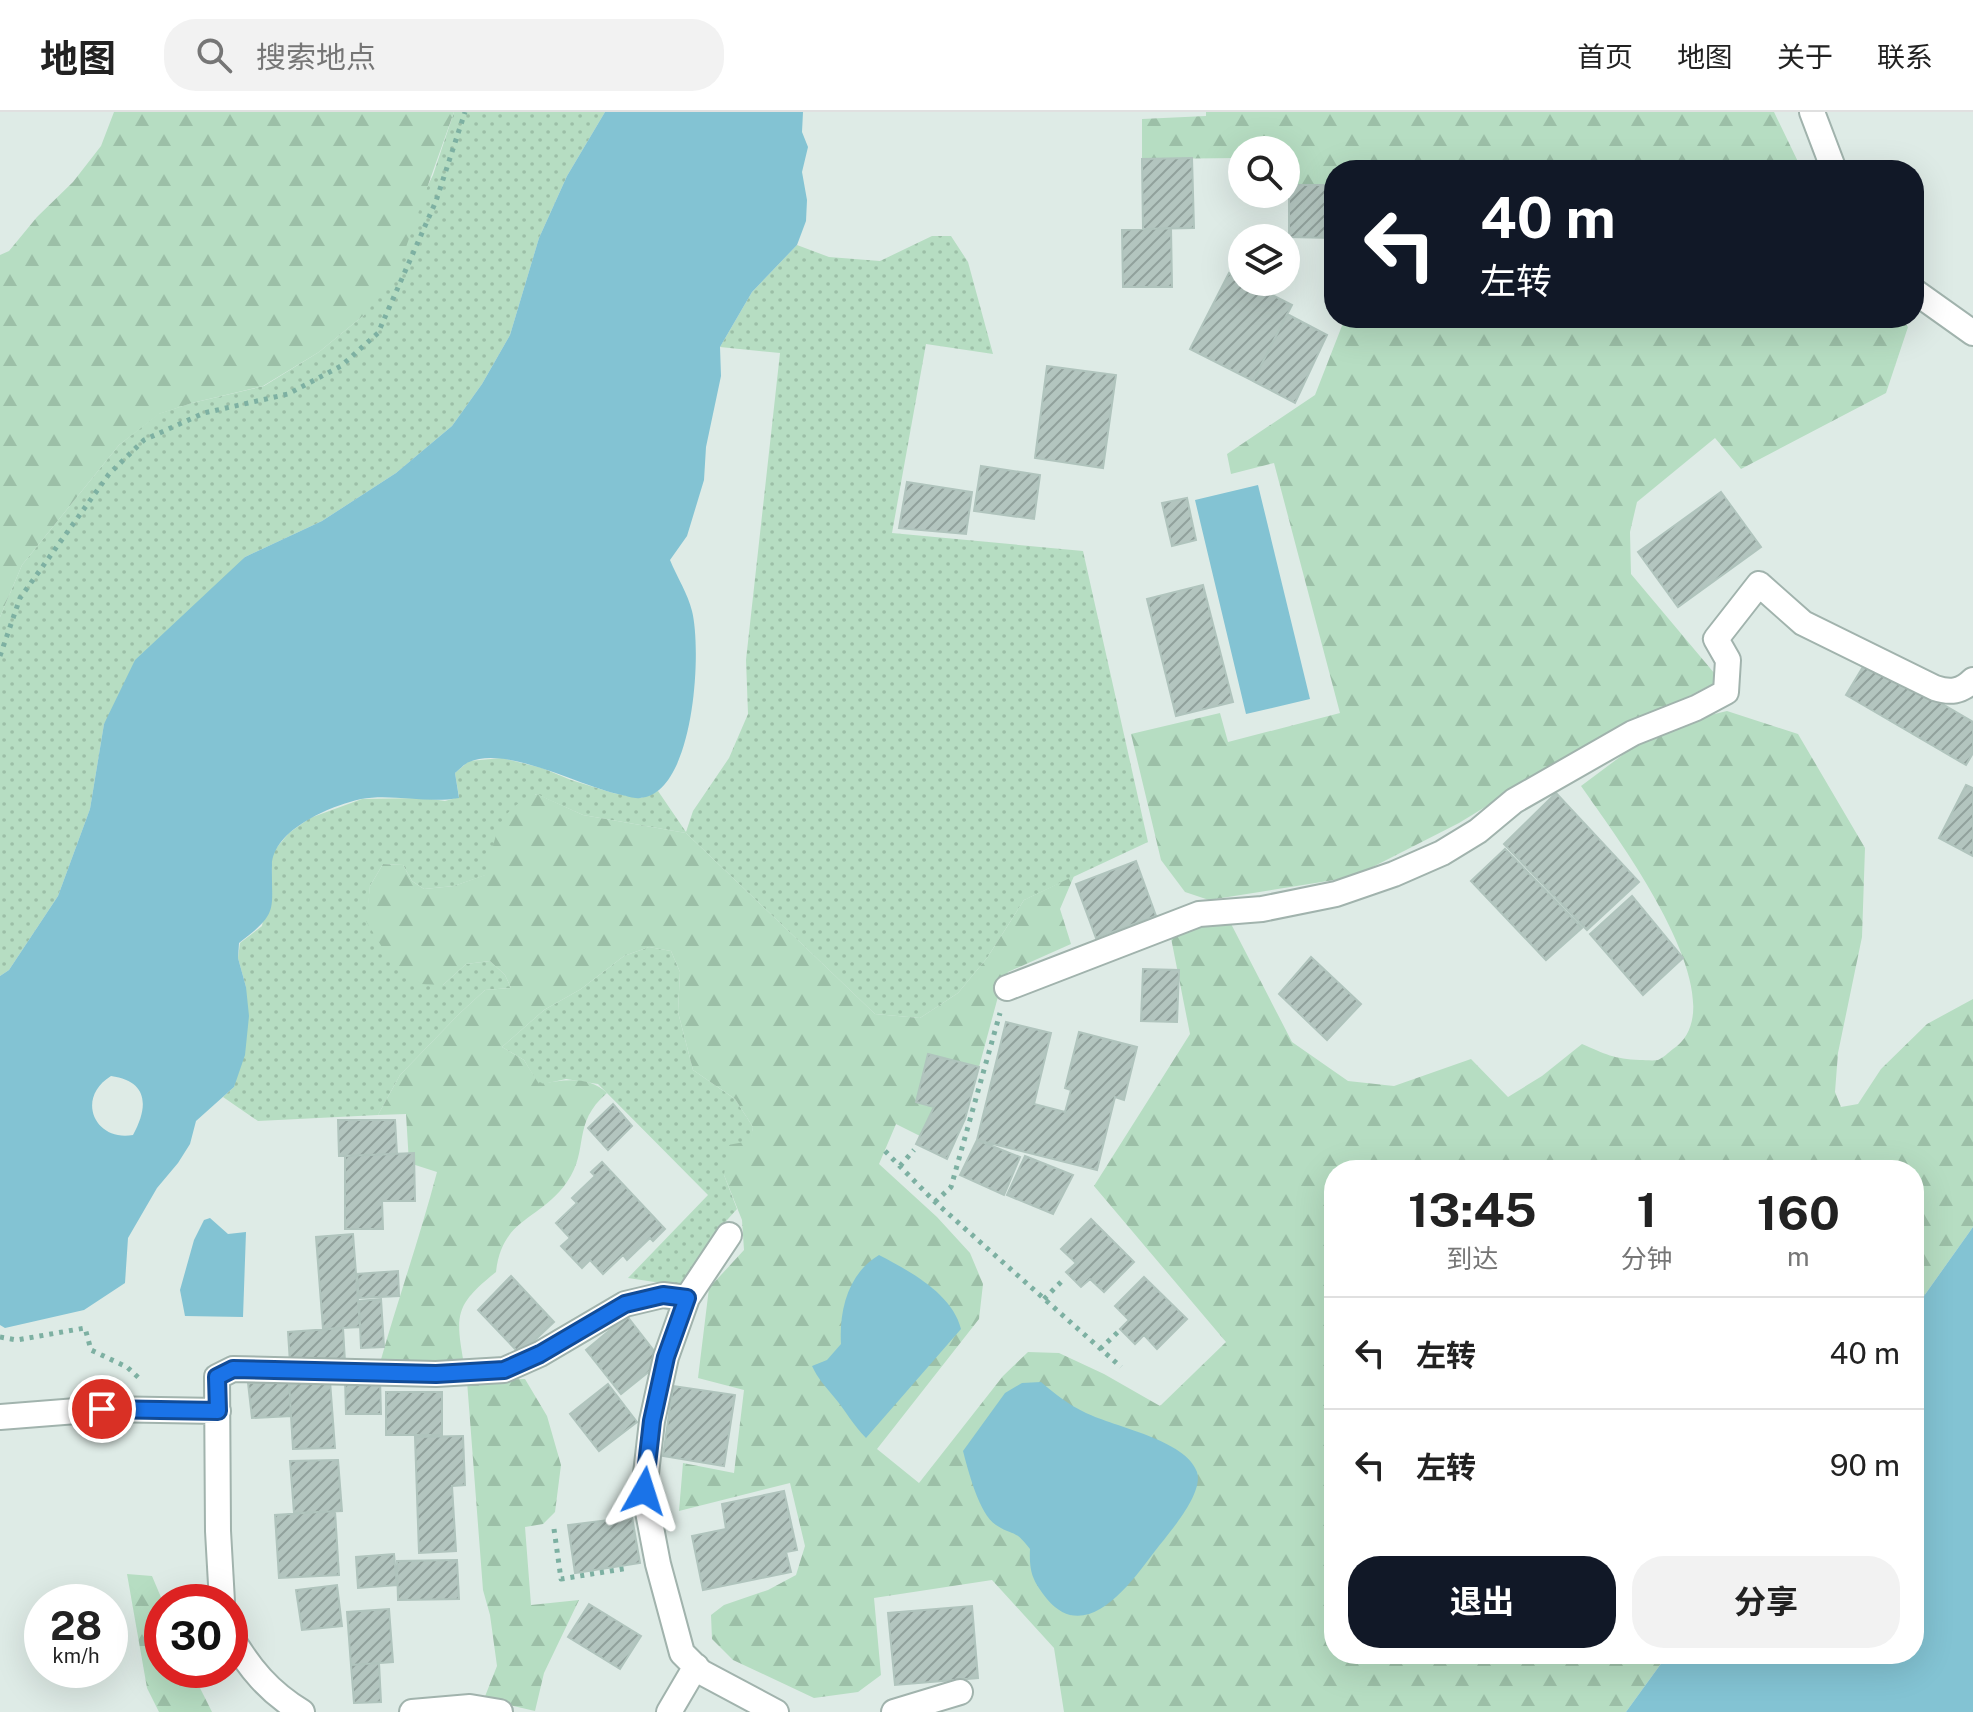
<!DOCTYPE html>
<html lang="zh">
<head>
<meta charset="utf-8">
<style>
	:root { --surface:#fff; --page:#f2f2f2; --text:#222; --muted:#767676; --line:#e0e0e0; --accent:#111827 }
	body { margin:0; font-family:"Public Sans","Noto Sans SC",sans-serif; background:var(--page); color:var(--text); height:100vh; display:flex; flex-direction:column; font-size:30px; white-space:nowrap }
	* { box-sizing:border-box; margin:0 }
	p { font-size:26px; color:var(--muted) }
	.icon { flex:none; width:44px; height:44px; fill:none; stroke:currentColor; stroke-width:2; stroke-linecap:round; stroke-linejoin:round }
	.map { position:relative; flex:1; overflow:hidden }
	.side { position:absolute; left:1324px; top:1048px; width:600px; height:504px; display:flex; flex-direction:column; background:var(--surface); border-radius:32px; box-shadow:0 8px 32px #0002 }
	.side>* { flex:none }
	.banner { position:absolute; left:1324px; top:48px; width:600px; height:168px; border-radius:32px; box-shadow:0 8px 32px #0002; background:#111827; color:#fff; overflow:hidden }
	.fabs { position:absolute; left:1228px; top:24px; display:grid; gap:16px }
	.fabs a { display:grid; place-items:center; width:72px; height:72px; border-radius:50%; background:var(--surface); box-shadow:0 8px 32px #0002; font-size:40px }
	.speed { position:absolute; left:24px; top:1472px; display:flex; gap:16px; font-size:40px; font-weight:700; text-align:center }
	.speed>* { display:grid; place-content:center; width:104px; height:104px; border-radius:50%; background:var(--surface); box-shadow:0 8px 32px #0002; line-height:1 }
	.speed small { font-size:20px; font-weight:400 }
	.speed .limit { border:12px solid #d22; background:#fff; color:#111 }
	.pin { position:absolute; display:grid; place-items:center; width:68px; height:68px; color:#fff; margin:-34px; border:4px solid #fff; border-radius:50%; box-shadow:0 2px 8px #0007 }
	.me { position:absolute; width:88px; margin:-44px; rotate:6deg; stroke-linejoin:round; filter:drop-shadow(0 0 6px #0008) }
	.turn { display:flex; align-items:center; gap:28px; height:168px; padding:0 24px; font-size:36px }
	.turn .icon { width:104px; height:104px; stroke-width:2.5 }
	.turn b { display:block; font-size:56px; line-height:68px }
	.eta { display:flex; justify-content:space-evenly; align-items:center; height:136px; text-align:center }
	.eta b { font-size:48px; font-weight:700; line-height:56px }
	.button { display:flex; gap:16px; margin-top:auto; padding:16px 24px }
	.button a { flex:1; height:92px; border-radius:32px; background:var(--accent); color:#fff; font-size:32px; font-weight:700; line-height:92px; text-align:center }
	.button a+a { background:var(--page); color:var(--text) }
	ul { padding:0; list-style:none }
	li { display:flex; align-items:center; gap:24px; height:112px; padding:0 24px; border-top:2px solid var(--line) }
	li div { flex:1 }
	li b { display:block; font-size:30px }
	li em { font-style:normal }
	header { display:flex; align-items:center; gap:48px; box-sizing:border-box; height:112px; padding:0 40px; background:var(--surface); border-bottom:2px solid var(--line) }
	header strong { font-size:38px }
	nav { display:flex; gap:44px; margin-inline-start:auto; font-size:28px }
	.search { width:560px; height:72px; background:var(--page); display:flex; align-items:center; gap:20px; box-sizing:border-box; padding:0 28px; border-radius:32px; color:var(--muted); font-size:30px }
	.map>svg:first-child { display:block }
	.grass { fill:url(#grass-dots) }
	.forest { fill:url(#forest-firs) }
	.water { fill:#83c3d3; fill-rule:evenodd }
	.building { fill:url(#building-hatch); stroke:#b0c4bd; stroke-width:2 }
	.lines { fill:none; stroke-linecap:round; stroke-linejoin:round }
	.minor-casing { stroke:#a1b3ad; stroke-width:28 }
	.path { stroke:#7db0a2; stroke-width:5; stroke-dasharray:4 6; stroke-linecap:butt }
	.minor { stroke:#fff; stroke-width:24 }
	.route-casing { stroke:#114b97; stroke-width:20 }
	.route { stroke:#1a73e8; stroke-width:14 }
</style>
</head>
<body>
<header>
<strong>地图</strong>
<div class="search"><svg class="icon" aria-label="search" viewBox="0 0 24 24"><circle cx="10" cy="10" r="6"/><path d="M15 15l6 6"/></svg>搜索地点</div>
<nav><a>首页</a><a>地图</a><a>关于</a><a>联系</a></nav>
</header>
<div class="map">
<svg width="1973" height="1600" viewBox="0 0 1973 1600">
	<defs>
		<pattern id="grass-dots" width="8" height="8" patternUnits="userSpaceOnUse" patternTransform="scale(2)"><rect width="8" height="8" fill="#b6ddc2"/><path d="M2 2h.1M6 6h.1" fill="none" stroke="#9cbfa7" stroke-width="1.8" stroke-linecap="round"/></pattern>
		<pattern id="forest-firs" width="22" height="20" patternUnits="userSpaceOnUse" patternTransform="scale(2)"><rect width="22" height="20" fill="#b6ddc2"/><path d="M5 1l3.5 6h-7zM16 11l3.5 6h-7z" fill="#9cbfa7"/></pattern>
		<pattern id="building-hatch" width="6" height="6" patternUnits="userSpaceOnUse" patternTransform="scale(2)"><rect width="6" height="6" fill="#b3c5bf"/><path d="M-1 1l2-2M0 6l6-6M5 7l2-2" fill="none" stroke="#91a19c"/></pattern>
	</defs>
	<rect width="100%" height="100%" fill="#deebe6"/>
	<path class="grass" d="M454 0H605L567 64 539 126 510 223 482 272 452 314 396 361 322 409 245 445 104 612 90 697 58 784 9 858 0 864V505L22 453 119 333 158 302 192 291 264 274 319 240 364 203 433 63Z
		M932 124H951L968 150 993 242 926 232 892 421 1083 439 1148 730 1024 788 987 846 958 881 920 906 875 902 686 721 583 703 536 682 492 743 486 763 454 774 424 777 412 769 403 753 383 752 370 774 367 809 443 873 466 852 490 849 505 863 511 876 485 878 459 902 400 963 378 1003 258 1009 223 985 234 975 246 875 238 846 240 831 262 814 272 759V741L289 721 310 706 362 687 425 686 445 689 459 685 455 661 469 649 502 646 542 656 571 668 613 681 641 686 658 679 686 720 693 699 729 646 748 602 746 548 780 241 720 235 752 180 797 133 829 145 880 149Z
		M649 835 671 839 680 860 678 900 693 958 735 987 753 1015 751 1029 724 1063 737 1097 719 1117 681 1174 628 1166 708 1083 598 972 566 967 539 973 524 948 502 935 544 898 581 877 624 844Z"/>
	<path class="forest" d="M114 0H454L395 166 364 203 319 240 263 274 192 291 159 302 119 333 22 453 0 505V143L9 139 37 105 73 70 101 34Z
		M1206 0H1774L1802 58H1334V73H1289L1290 45H1286V38H1242V46L1142 47V7L1206 4Z
		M1345 206H1901L1908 215 1886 281 1741 357 1715 326 1637 390 1630 420 1631 462 1720 568 1536 664 1459 711 1353 765 1209 788 1185 780 1161 748 1131 622 1220 601 1228 630 1340 601 1274 351 1231 362 1227 342 1315 283Z
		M1727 599 1798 622 1865 736 1862 825 1838 941 1835 980 1841 995 1858 992 1881 957 1927 912 1973 887V1115L1914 1198V1058H1334V1542H1668L1626 1600H1064L1054 1536 992 1468 874 1486 881 1563 858 1580 814 1586 733 1548 712 1527 711 1503 724 1493 768 1478 796 1463 805 1434 790 1371 679 1399 683 1351 734 1361 744 1278 698 1266 709 1176 744 1138 742 1108 724 1063 728 1033 750 1029 753 1015 735 987 693 958 678 900 680 860 671 839 649 835 624 844 581 877 544 898 502 935 524 948 539 972C562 968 589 963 607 981 571 1012 590 1037 567 1070 540 1109 502 1105 496 1160 455 1193 455 1202 464 1252L380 1251C398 1187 420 1125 437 1060L409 1051 406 1002 378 1003 400 963 459 902 485 878 511 876 505 863 490 849 466 852 443 873 421 872 388 845 366 809 370 774 383 752 403 753 412 769 424 777 454 774 485 763C498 725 493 699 537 682L583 703 686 721 875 902 920 906 958 881 987 846 1024 788 1074 764 1060 797 1071 832 1008 860 999 881 979 955 928 943 916 989 934 995 920 1024 896 1012 879 1052 937 1105 970 1141 983 1172 979 1207 877 1337 919 1371 1003 1264 1028 1240 1059 1241 1104 1262 1160 1294 1226 1230 1094 1074 1190 922 1170 821 1228 806 1292 930 1348 969 1394 974 1471 947 1508 985 1542 964 1582 932C1605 942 1614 947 1640 948 1645 948 1653 949 1658 948 1663 946 1669 940 1673 937 1743 890 1612 719 1581 674L1660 615Z
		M525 1267 547 1304 561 1353 555 1400 543 1412 525 1415 531 1493 579 1488 544 1561 535 1599 484 1587 497 1554 490 1503 483 1478 467 1269Z
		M127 1462 152 1464 163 1490 162 1558H191L212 1600H159L147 1576Z"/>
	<path class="water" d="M605 0H803L802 20 808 35 802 60 807 88 806 109 797 133 752 180 720 235 721 264 706 335 704 368 687 424 670 448C677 465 688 482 692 499 702 538 695 682 640 686 635 687 627 684 622 683 581 675 507 633 469 650 464 652 459 658 455 661L459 686C427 692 392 681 361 687 330 694 273 718 272 753 271 799 280 800 239 831L238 846 246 875 249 904 245 943 234 975 196 1009 190 1032 178 1051 157 1076 128 1126 125 1171 84 1198 5 1216 0 1213V864L9 858 58 784 90 697 104 612 135 548 245 445 322 409 396 361 452 314 482 272 510 223 539 126 567 64ZM111 964C148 969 149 994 133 1023 95 1030 75 986 111 964Z
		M1258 373 1310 587 1246 602 1195 388Z
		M210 1106 228 1122 246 1120 243 1205 185 1204 180 1178 194 1128 204 1108Z
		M1973 1115V1600H1626L1668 1542H1914V1198Z
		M879 1143C909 1159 952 1181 961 1217L866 1326C853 1313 846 1299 834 1285 825 1274 818 1267 812 1254L827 1248 841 1232C839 1199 848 1161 879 1143Z
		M1041 1270C1055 1282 1069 1293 1086 1301 1115 1315 1186 1328 1197 1360 1204 1382 1168 1422 1155 1439 1133 1468 1087 1535 1047 1487 1033 1469 1029 1461 1030 1437 1014 1416 1014 1425 996 1413 979 1402 968 1358 963 1339L1005 1281 1022 1271Z"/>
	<path class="building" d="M1192 46 1194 116 1143 117 1142 47Z
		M1289 73H1334V126L1289 125Z
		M1171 116 1172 175H1123L1122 118Z
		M1229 161 1242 170H1247L1292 193 1253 269 1190 237Z
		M1287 202 1327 223 1295 291 1253 269Z
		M1047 254 1116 263 1103 356 1035 346Z
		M981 354 1040 363 1034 407 974 399Z
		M907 370 972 380 966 422 899 416Z
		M1721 380 1761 435 1678 495 1638 440Z
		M1187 386 1196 428 1172 434 1162 391Z
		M1203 473 1233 590 1176 604 1147 487Z
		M1867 548 1973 610V641L1966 653 1846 583Z
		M1966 673 1973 676V744L1939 726Z
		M1556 681 1639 770 1587 818 1504 732Z
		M1505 737 1582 816 1546 848 1471 769Z
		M1136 749 1156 804 1096 826 1076 772Z
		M1632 784 1683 846 1643 883 1590 822Z
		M1311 845 1361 892 1327 928 1279 882Z
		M1143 857 1179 858 1177 910 1141 909Z
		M1006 910 1051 921 1034 992 1065 1000 1071 978 1065 976 1079 920 1137 935 1124 988 1115 985 1097 1058 977 1028Z
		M928 942 979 955 965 1007 947 1047 916 1032 934 995 916 990Z
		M613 992 632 1014 608 1038 588 1016Z
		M338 1008H395L397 1042 339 1044Z
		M977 1028 1020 1045 1004 1083 960 1063Z
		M414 1041 415 1089H382L383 1117H345V1044Z
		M1025 1044 1073 1063 1053 1102 1007 1083Z
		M602 1050 665 1117 653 1129 650 1126 627 1148 623 1143 603 1162 590 1148 582 1156 561 1134 570 1126 556 1111 577 1091 572 1086 595 1064 591 1060Z
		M1091 1107 1134 1150 1104 1180 1090 1167 1081 1175 1066 1160 1076 1151 1061 1137Z
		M353 1122 360 1215 323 1217 316 1125Z
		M398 1159 399 1184 359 1186 357 1162Z
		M511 1164 554 1210 520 1242 478 1198Z
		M1144 1165 1187 1207 1157 1237 1144 1223 1135 1232 1120 1217 1129 1208 1115 1194Z
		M381 1187 384 1235 361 1236 359 1189Z
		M627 1204 662 1249 621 1282 586 1238Z
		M343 1216 345 1250 290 1251 288 1220Z
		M345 1266 380 1267 381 1302H346Z
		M330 1269 335 1336 293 1337 289 1270Z
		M289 1270 291 1304 252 1306 248 1271Z
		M608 1272 637 1310 599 1339 570 1302Z
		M673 1274 735 1283 724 1354 663 1344Z
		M386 1280H442V1323H386Z
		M463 1324 465 1373 452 1374 456 1439 419 1441 415 1325Z
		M338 1348 342 1399 294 1401 290 1349Z
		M784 1379 797 1438 786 1440 791 1460 703 1478 692 1424 726 1417 722 1392Z
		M335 1399 339 1463 279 1466 275 1403Z
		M632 1405 640 1451 575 1461 568 1413Z
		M394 1442 397 1473 358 1476 356 1445Z
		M457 1448 459 1487 398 1488 397 1449Z
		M337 1473 342 1514 302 1518 296 1478Z
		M589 1492 641 1524 620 1557 568 1525Z
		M972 1494 978 1566 895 1573 888 1501Z
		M389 1497 393 1550 351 1553 347 1500Z
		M379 1551 381 1590 354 1591 351 1553Z"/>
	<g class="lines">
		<g class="minor-casing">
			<path id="minor" d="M1812 0 1834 58
				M1914 179 1973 221
				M1007 876 1199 802 1262 797 1336 782 1394 762 1442 741 1478 719 1514 689 1633 621 1696 596 1726 580 1728 548 1716 527 1759 472 1803 511 1935 576C1950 581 1961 580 1973 568
				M729 1123 687 1186 666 1245 652 1309 644 1379 658 1452 682 1541 701 1560 776 1600
				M0 1305 102 1297 218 1299
				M222 1490 218 1419 217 1265 233 1257 436 1262 504 1258 540 1242 625 1192 663 1183 687 1186
				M230 1523C249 1556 269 1580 302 1600
				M412 1600 470 1595 500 1600
				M669 1600 696 1554
				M894 1600 960 1580"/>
		</g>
		<path class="path" d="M0 544 20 486 109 362 144 328 204 301 288 282 341 254 378 221 436 89 465 0
			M885 1039 935 1090 1121 1255
			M900 1054 914 1038
			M935 1090 951 1075 1000 901
			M1044 1187 1065 1166
			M0 1225 17 1228 85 1216 91 1238 127 1255 141 1268
			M1100 1237 1118 1220
			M554 1417 561 1467 629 1456"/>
		<use href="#minor" class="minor"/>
	</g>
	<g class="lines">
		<g class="route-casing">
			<path id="route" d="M102 1297 218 1299 217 1265 233 1257 436 1262 504 1258 540 1242 625 1192 663 1183 687 1186 666 1245 652 1309 644 1379"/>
		</g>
		<use href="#route" class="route"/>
	</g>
</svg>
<div class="fabs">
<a><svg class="icon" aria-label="search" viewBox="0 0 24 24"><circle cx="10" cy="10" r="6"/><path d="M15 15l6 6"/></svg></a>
<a><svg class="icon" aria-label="layers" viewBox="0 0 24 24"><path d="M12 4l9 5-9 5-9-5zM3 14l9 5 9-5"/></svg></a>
</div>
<div class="speed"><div>28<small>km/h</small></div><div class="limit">30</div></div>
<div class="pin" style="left:102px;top:1297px;background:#d93025"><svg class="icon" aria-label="arrive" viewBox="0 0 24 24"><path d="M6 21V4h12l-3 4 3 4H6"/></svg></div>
<svg class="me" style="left:644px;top:1379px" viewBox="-20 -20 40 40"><path d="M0-17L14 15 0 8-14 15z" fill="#1a73e8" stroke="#fff" stroke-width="4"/></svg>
<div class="banner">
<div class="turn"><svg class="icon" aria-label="left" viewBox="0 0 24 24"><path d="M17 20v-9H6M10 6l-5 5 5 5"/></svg><div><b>40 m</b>左转</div></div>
</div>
<section class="side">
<div class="eta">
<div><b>13:45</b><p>到达</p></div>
<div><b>1</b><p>分钟</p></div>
<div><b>160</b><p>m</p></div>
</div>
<ul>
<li><svg class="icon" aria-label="left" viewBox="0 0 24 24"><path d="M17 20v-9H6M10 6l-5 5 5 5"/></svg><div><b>左转</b></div><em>40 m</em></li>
<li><svg class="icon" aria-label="left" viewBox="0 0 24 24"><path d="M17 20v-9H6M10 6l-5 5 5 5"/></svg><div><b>左转</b></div><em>90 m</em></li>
</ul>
<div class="button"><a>退出</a><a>分享</a></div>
</section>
</div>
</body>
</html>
